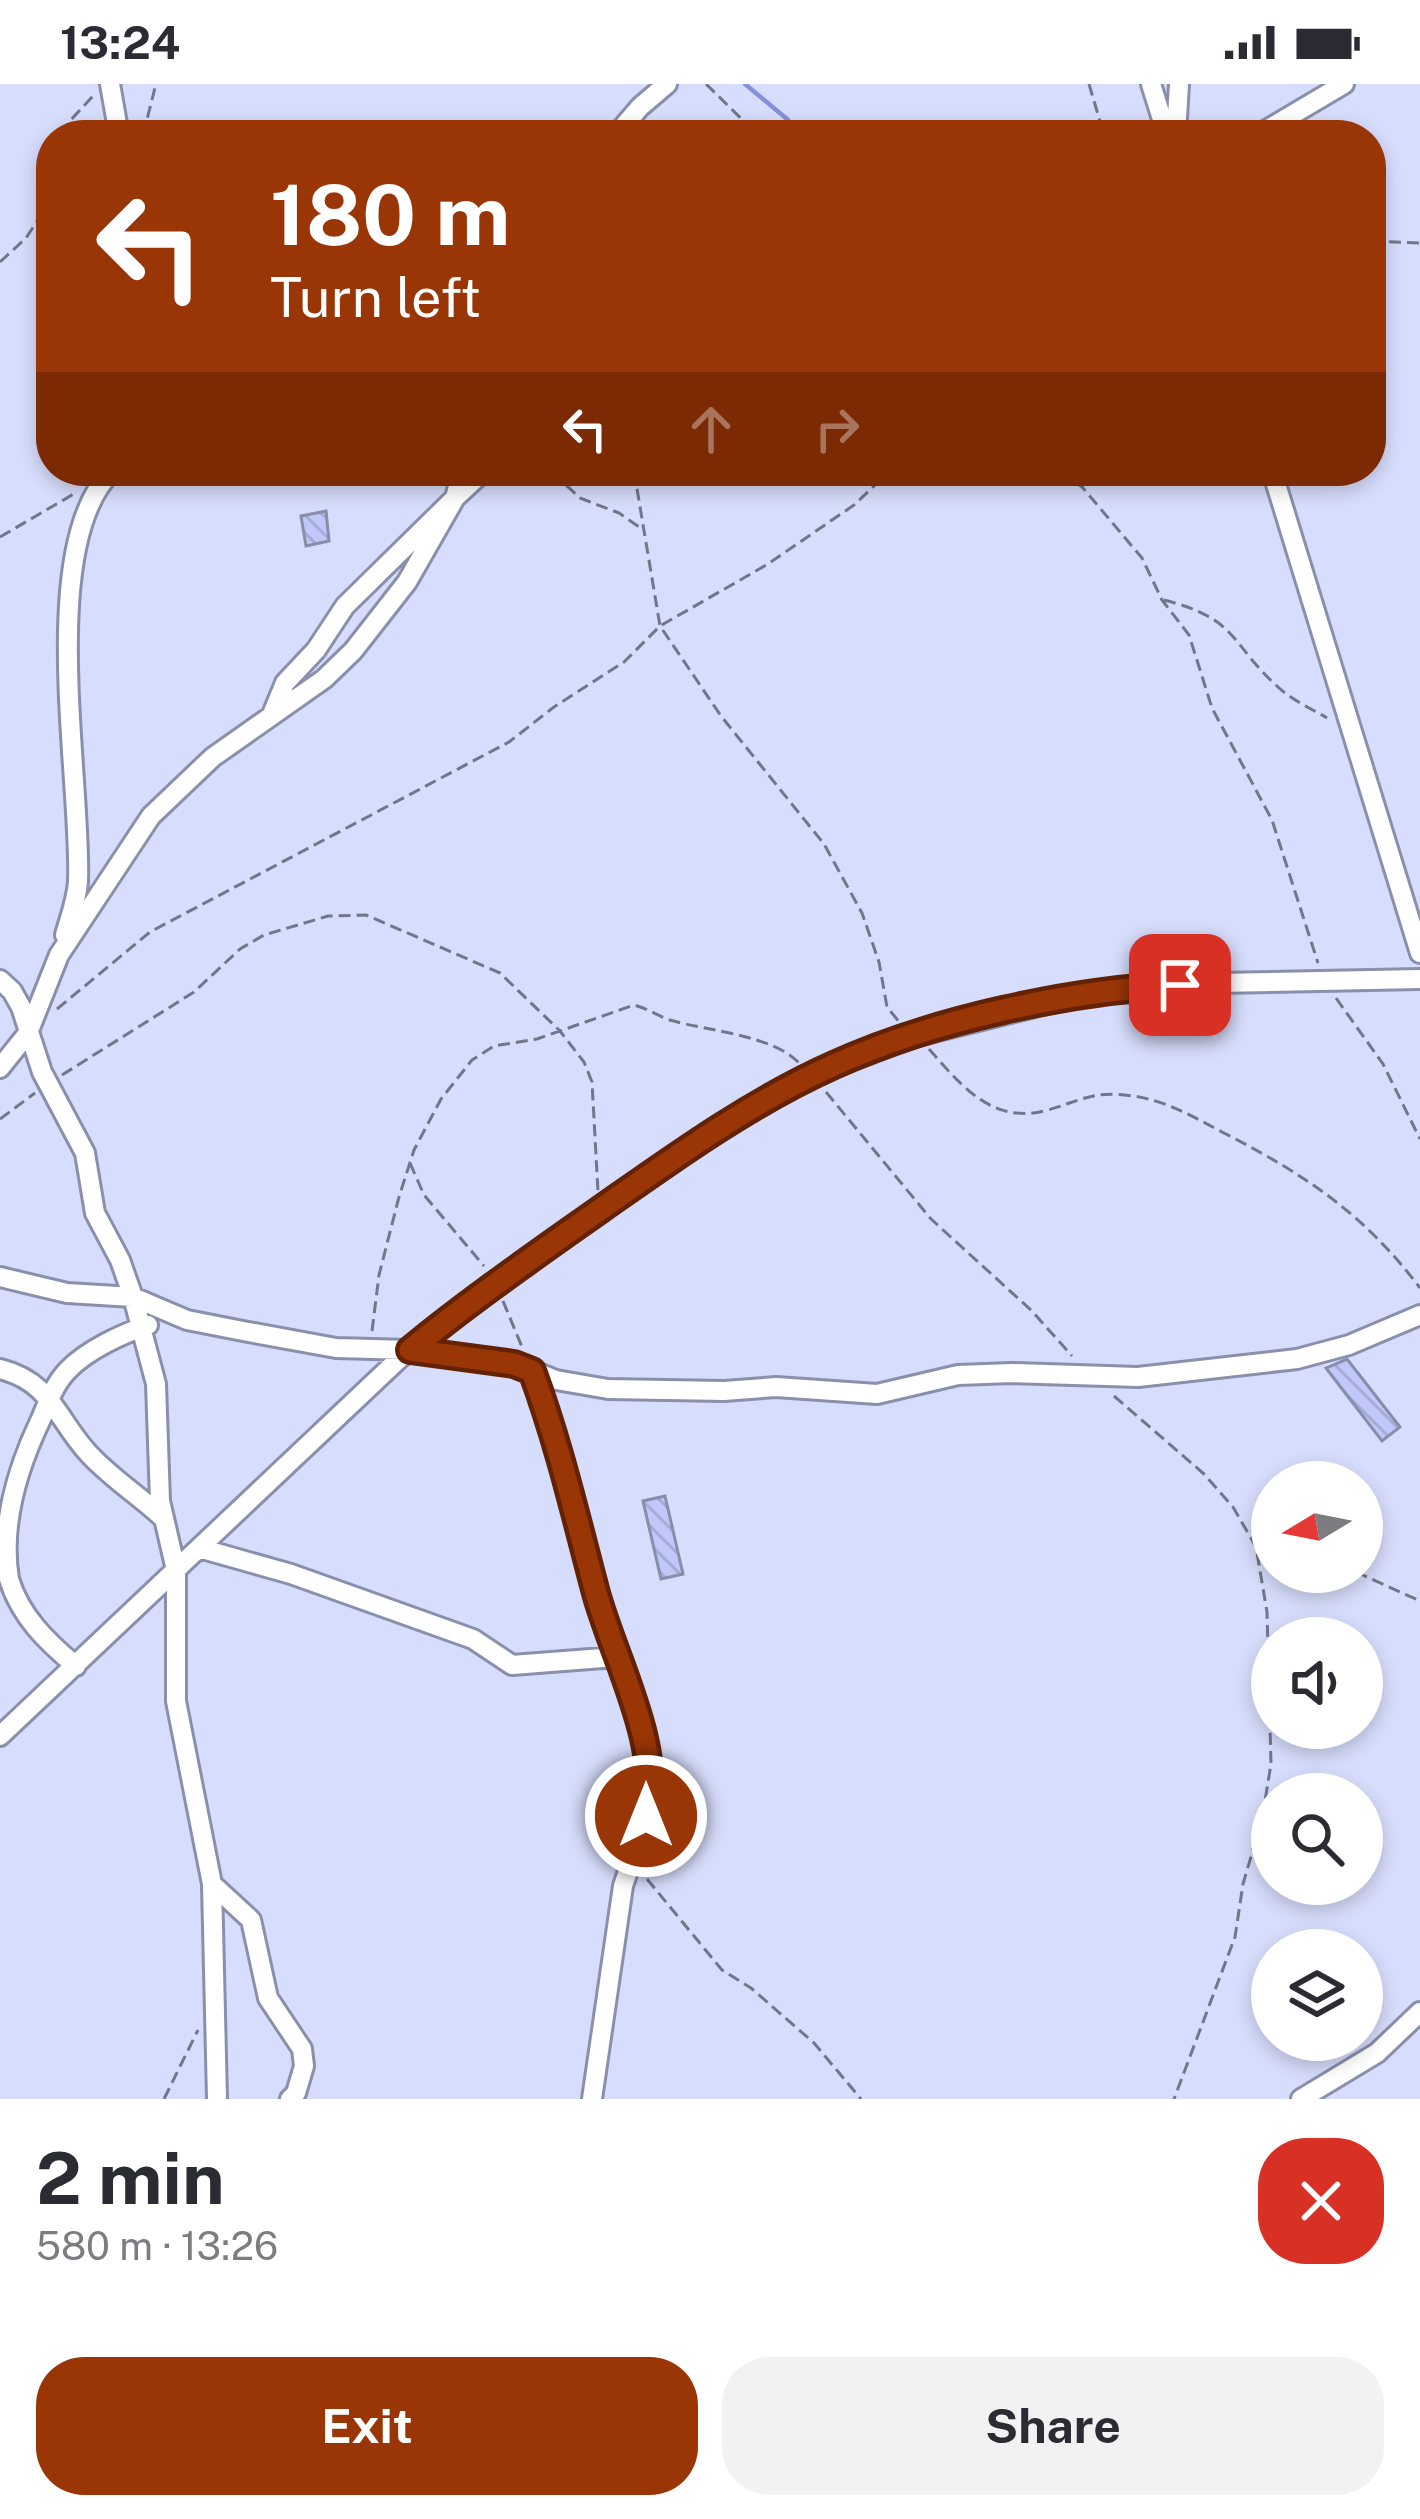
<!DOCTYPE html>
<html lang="en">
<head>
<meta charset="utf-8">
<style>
	:root { --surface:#fff; --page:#f2f2f3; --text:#2b2b33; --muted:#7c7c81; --accent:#9a3506 }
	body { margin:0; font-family:"Public Sans",sans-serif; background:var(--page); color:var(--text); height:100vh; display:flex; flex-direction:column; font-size:45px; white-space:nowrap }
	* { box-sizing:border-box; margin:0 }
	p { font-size:39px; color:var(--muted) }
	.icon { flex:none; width:66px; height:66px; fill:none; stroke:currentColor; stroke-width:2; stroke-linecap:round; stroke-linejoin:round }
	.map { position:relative; height:2015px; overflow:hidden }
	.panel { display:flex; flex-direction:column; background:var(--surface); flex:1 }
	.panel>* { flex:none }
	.top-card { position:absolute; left:36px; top:36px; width:1350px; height:366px; border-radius:48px; box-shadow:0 6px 18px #0003; background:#9a3506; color:#fff; overflow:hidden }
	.needle { width:78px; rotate:260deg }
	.tools { position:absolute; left:1251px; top:1377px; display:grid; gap:24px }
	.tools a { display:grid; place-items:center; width:132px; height:132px; border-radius:50%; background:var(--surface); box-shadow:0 6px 18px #0003; font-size:60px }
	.pin { position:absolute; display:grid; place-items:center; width:102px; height:102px; color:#fff; margin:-51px; border-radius:24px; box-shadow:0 6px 18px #0006 }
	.me { position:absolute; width:132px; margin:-66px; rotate:0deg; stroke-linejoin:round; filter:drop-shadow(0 0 9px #0008) }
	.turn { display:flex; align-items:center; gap:42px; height:252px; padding:0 36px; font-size:54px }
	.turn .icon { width:156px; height:156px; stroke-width:2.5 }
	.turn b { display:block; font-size:84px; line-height:102px }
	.lanes { display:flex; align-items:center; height:114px; padding:0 36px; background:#0003; justify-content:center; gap:60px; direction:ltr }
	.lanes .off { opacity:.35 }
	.round { display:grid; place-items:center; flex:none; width:126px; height:126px; border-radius:48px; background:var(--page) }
	.headline { display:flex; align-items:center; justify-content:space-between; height:204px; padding:0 36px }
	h1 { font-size:72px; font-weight:700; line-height:90px }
	.action { display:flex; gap:24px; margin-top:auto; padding:24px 36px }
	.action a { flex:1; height:138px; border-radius:48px; background:var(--accent); color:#fff; font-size:48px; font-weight:700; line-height:138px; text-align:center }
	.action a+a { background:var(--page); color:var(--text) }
	.status { display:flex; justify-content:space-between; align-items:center; height:84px; padding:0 60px; background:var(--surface); direction:ltr }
	.status svg { height:33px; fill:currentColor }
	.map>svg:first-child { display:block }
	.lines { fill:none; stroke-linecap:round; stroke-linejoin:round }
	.stream { stroke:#8590db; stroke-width:4.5 }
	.building { fill:url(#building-back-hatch); stroke:#888eaa; stroke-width:3 }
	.minor-casing { stroke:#8a8fac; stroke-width:24 }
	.path { stroke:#72768b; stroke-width:3; stroke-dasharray:12 6; stroke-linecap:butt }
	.minor { stroke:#fff; stroke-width:18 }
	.route-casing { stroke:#642204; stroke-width:30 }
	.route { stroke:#9a3506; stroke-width:21 }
</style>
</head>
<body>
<div class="status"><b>13:24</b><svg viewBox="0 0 49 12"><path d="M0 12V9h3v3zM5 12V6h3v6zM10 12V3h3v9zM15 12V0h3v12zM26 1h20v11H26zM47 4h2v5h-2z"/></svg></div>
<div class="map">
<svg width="1420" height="2015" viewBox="0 0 1420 2015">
	<defs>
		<pattern id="building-back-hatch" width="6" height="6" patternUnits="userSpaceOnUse" patternTransform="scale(3)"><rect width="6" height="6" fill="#bfc8f8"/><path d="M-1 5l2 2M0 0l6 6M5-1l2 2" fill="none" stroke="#a4abd4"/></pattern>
	</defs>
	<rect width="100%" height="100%" fill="#d7ddfc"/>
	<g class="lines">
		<path class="stream" d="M745 0 787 35 800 51"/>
	</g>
	<path class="building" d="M326 427 329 457 306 462 301 432Z
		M1347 1275 1400 1343 1382 1357 1326 1284Z
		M665 1412 683 1490 661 1495 643 1417Z"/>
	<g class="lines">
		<g class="minor-casing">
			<path id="minor" d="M110 0 119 51
				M1151 0 1167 51
				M616 51 640 23 667 0
				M1176 51 1179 0
				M1258 51 1344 0
				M1272 387 1420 869
				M273 628 285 599 316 566 345 522 455 414 462 387
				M65 851C70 833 77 816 78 797 82 697 36 462 112 387
				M0 896 12 907 21 923 42 988 85 1069 95 1129 120 1176 133 1213 156 1300 160 1417 176 1486V1617L212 1800 217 2015
				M0 984 28 949 59 871 151 732 213 673 324 595 353 567 407 498 455 414 484 387
				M0 1193 67 1209 133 1213 187 1236 243 1247 336 1264 409 1266 514 1279 556 1296 608 1305 724 1307 776 1303 877 1310 958 1291 1012 1289 1138 1293 1297 1275 1349 1261 1420 1231
				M0 1285C52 1298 57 1336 89 1370 110 1393 138 1411 162 1433
				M533 1287 561 1369 606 1544 640 1644 650 1693 649 1724 623 1802 592 2015
				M199 1464 291 1490 473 1555 512 1581 616 1573
				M76 1582C47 1558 20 1532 9 1495 0 1440 18 1383 41 1335 48 1318 55 1299 68 1286 87 1266 122 1250 148 1241
				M0 1652 400 1274 507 1190 655 1087 810 992 917 952 1092 909 1216 899 1420 895
				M212 1800 251 1836 268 1914 302 1965 304 1982 296 2009 290 2015
				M1301 2015 1377 1969 1420 1928"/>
		</g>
		<path class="path" d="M706 0 758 51
			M1089 0 1104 51
			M65 51 68 39 93 12
			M143 51 156 0
			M1371 157 1420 159
			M0 178 26 154 51 116
			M517 387 554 390 580 414 619 429 642 445
			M634 387 660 542 721 632 824 760 862 829 879 878 887 923 900 939
			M1063 387 1083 404 1142 474 1162 516 1189 551 1212 624 1272 736 1318 879
			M0 453 77 408
			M1164 516C1239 535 1229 559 1278 603 1292 616 1310 624 1327 634
			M1336 914 1383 980 1420 1055
			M57 925 150 848 509 658 554 623 624 578 660 542 768 480 854 421 890 387
			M929 965C960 1000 991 1040 1044 1027 1082 1017 1090 1006 1133 1012 1168 1017 1195 1034 1226 1050 1307 1092 1364 1130 1420 1204
			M62 991 194 908 240 865 264 851 328 832 366 831 500 889 560 947 584 978 592 998 598 1108
			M826 1008 931 1135 1032 1227 1072 1272
			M0 1035 35 1009
			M410 1079 424 1111 484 1182
			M503 1217 522 1263
			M372 1247 379 1191 399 1113 414 1066 441 1015 472 976 494 962 537 955 634 921C647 924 658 932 670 936 707 947 773 951 799 979
			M1114 1312 1204 1390 1233 1423 1256 1463 1267 1528 1271 1680 1262 1735 1243 1800 1235 1853 1174 2015
			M1251 1446 1272 1453
			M1356 1488 1420 1517
			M647 1795 722 1886 751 1904 814 1959 861 2015
			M164 2015 198 1946"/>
		<use href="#minor" class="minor"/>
	</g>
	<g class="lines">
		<g class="route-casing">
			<path id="route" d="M646 1732C664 1665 614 1575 596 1509 576 1434 559 1360 532 1287L514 1280 410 1266C471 1216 536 1171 601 1125 675 1073 751 1018 834 981 933 936 1071 906 1180 901"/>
		</g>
		<use href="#route" class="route"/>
	</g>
</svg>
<div class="tools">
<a><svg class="needle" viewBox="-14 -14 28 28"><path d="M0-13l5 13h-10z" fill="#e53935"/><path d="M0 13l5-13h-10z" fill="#7c7c81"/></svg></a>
<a><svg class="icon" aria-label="sound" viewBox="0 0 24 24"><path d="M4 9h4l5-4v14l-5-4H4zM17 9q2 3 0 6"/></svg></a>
<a><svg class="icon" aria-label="search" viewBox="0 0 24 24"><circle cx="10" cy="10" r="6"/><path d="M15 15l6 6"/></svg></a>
<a><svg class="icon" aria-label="layers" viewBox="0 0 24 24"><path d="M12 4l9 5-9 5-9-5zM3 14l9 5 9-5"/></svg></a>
</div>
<div class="pin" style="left:1180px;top:901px;background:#d93025"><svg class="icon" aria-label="arrive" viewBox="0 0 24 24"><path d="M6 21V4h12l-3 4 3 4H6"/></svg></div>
<svg class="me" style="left:646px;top:1732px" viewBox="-20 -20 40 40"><circle r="17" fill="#9a3506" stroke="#fff" stroke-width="3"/><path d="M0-11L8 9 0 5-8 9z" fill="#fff"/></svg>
<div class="top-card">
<div class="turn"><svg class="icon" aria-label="left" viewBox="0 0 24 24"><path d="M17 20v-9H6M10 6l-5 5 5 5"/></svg><div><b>180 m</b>Turn left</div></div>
<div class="lanes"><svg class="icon" aria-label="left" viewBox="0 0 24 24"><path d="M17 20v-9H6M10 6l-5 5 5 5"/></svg><svg class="icon off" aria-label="ahead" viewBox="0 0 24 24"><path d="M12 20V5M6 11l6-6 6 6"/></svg><svg class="icon off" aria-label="right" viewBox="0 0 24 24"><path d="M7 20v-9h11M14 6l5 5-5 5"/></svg></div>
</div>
</div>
<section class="panel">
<div class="headline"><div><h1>2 min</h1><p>580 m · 13:26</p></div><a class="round" style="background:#d93025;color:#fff"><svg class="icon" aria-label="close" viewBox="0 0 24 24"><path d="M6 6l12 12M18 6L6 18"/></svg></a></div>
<div class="action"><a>Exit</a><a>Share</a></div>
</section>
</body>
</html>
